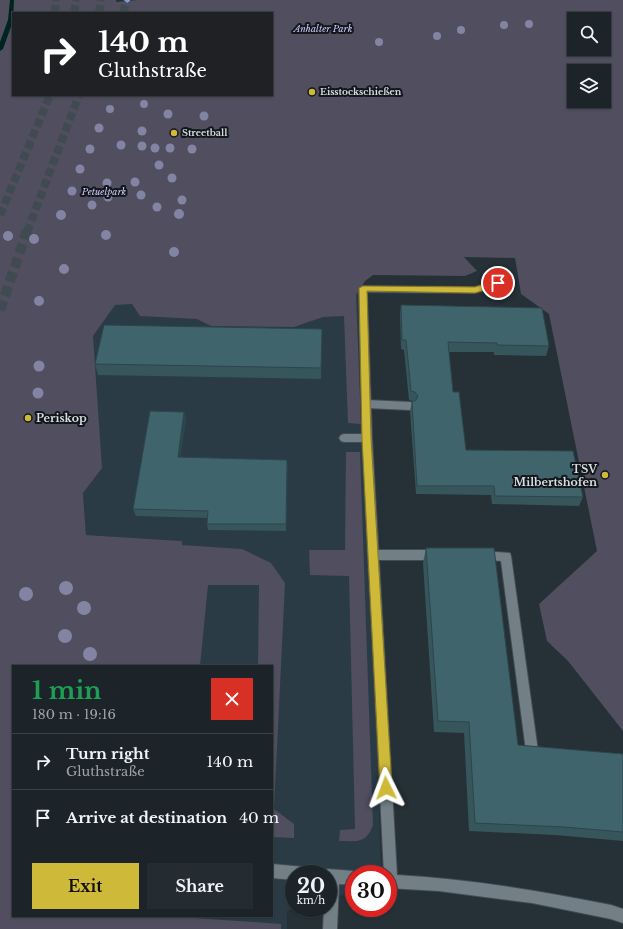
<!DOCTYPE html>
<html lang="en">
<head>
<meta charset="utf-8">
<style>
	:root { --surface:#1c2429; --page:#252c31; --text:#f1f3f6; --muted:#a0a4a8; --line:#3a4146; --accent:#ceb938 }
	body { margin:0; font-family:"Libre Baskerville",serif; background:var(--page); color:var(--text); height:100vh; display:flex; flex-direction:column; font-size:15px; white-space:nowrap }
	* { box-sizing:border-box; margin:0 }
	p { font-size:13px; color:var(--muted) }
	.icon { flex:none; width:22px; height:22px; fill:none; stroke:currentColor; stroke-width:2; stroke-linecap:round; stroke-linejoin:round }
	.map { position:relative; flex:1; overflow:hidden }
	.drawer { position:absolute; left:12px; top:665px; width:261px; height:252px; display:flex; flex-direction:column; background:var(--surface); border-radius:0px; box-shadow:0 1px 3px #0004,0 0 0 1px var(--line) }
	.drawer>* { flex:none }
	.guide { position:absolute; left:12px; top:12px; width:261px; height:84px; border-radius:0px; box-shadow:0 1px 3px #0004,0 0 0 1px var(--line); background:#202124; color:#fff; overflow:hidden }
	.buttons { position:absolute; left:567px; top:12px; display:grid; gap:8px }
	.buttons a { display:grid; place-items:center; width:44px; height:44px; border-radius:0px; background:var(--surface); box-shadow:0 1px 3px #0004,0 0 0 1px var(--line); font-size:20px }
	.speed { position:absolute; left:285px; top:865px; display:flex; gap:8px; font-size:20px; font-weight:700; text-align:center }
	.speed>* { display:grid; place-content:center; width:52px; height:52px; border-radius:50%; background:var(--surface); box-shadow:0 1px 3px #0004,0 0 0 1px var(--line); line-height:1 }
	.speed small { font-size:10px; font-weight:400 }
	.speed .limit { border:6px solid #d22; background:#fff; color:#111 }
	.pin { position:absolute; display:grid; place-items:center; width:34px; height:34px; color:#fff; margin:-17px; border:2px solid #fff; border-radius:50%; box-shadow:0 1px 4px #0007 }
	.me { position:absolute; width:44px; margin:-22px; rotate:357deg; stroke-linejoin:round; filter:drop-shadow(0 0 3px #0008) }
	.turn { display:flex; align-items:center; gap:14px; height:84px; padding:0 20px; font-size:18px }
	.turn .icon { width:52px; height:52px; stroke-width:2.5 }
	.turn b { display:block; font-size:28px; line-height:34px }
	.round { display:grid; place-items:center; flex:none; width:42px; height:42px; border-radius:0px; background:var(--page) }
	.overview { display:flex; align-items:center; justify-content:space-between; height:68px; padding:0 20px }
	h1 { font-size:24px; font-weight:700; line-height:30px; color:#1e9e55 }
	.action { display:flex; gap:8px; margin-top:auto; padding:8px 20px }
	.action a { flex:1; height:46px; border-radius:0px; background:var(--accent); color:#111; font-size:16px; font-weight:700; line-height:46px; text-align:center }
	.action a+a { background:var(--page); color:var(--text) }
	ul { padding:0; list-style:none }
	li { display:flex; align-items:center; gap:12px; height:56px; padding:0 20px; border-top:1px solid var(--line) }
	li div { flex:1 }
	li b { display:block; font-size:15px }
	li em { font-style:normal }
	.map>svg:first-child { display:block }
	.built { fill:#2a3b46 }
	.green { fill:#504e5f; fill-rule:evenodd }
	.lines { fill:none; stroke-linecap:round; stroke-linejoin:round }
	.stream { fill:#00241f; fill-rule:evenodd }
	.trunk-tunnel-far1 { stroke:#404a51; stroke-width:8; stroke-dasharray:8 4; stroke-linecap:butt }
	.trunk-tunnel { stroke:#404a51; stroke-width:10; stroke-dasharray:10 5; stroke-linecap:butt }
	.service-casing { stroke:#434c51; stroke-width:2 }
	.minor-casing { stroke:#434c51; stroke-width:2 }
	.trunk-casing { stroke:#434c51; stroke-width:1 }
	.service { fill:#727f87; fill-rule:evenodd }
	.minor { fill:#727f87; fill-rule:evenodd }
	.trunk { fill:#799ce2; fill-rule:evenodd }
	.tree { fill:#8384a4 }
	.wall { fill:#36565c }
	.shaded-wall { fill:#2c464b }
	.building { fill:#3f646b; stroke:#2c464b }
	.route { fill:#ceb938; stroke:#867824 }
	.poi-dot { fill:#ceb938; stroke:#13171b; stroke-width:1.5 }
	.labels { text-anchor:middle; stroke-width:4; stroke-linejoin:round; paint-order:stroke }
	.far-park-label { font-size:9px; font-style:italic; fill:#d0c9fe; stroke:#13171b }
	.far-poi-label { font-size:9px; font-weight:bold; fill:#d8dfe3; stroke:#13171b; text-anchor:start }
	.poi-label { font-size:11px; font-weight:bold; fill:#d8dfe3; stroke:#13171b; text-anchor:start }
</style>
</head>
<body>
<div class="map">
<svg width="623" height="929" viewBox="0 0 623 929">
	<rect width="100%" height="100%" fill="#253037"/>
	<path class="built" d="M361 254 381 874H354V892L328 899V874H294V908H297L287 911V929H151L152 916H272V666H170L182 541 86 535 70 293Z"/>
	<path class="green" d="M0 0H116V2L138 0H623V731L568 661 547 641 539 604 597 551 549 314 521 294 515 258 464 257 477 271 465 276 373 275 365 281 356 295 361 424 348 423 344 316 323 317 294 327 211 326 197 319 140 316 132 304 115 305 93 336 102 468 83 493 86 535 182 541V545L242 549 271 563 285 583 274 809 294 824V838L272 837V666H258L259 585H208L200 666H13V916H167L281 924V929H0ZM13 13H272V95H13ZM574 19H604V49H574ZM574 71H604V101H574Z
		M346 452H360L373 825C366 844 358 841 339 841L340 830 355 829 349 576 310 575 309 550H345Z"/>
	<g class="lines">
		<path class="stream" d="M10 0H14L13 21 3 49 0 51V42L8 20Z"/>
		<path class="trunk-tunnel-far1" d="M55 13 56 0
			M74 13 76 0
			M99 13 101 0
			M123 13 127 1
			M0 215 50 95
			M27 232 79 95"/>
		<path class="trunk-tunnel" d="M0 310 27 231"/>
		<g class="service-casing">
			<path id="service" d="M366 400 410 402 413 403 415 406 413 409 410 410 366 408 363 407 361 404 363 401Z
				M344 434H367L370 435 372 438 370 441 367 442H344L341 441 339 438 341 435Z
				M374 550H438L442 552 443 555 442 558 438 560H374L370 558 369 555 370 552Z
				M482 551 510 553 511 556 538 751 536 755 532 757 528 755 526 751 501 561 478 559 477 556 478 553Z"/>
		</g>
		<g class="minor-casing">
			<path id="minor" d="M498 280 502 283 501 285 475 293 367 292 372 438 397 875C470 879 539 891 611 905L623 909V923L611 919 532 903 439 891 388 888V874H384L362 438 359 289 363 286 475 287Z
				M272 864 305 867 310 869 312 874H294V880L272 878Z
				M328 869 354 871 359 874H354V885L339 884 337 929H323L324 908H328V874H322L323 871Z"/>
		</g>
		<g class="trunk-casing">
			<path id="trunk" d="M124 0H130V1L127 3Z"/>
		</g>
		<use href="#service" class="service"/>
		<use href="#minor" class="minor"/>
		<use href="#trunk" class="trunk"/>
	</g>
	<g class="tree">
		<circle cx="529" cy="24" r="4"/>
		<circle cx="504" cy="25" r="4"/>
		<circle cx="461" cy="30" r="4"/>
		<circle cx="437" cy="36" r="4"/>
		<circle cx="379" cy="42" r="4"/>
		<circle cx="144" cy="104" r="4"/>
		<circle cx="110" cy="109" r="4"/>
		<circle cx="168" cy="114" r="4.5"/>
		<circle cx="204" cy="116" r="4.5"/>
		<circle cx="99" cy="128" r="4.5"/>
		<circle cx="142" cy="131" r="4.5"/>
		<circle cx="121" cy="145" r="4.5"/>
		<circle cx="142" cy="146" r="4.5"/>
		<circle cx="155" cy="148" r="4.5"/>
		<circle cx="170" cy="148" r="4.5"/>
		<circle cx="90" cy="149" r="4.5"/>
		<circle cx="192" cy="149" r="4.5"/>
		<circle cx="159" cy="165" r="4.5"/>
		<circle cx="80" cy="169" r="4.5"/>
		<circle cx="172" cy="178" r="4.5"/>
		<circle cx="135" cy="182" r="4.5"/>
		<circle cx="107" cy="183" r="4.5"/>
		<circle cx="72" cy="191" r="4.5"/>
		<circle cx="141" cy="195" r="4.5"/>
		<circle cx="108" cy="197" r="4.5"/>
		<circle cx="182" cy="200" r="4.5"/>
		<circle cx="92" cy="205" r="4.5"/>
		<circle cx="157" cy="207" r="4.5"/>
		<circle cx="179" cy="214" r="5"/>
		<circle cx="61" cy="215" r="5"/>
		<circle cx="106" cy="235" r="5"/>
		<circle cx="8" cy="236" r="5"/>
		<circle cx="34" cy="239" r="5"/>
		<circle cx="174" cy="252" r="5"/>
		<circle cx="64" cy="269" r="5"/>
		<circle cx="39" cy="301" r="5"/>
		<circle cx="39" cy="366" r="5.5"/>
		<circle cx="38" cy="393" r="5.5"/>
		<circle cx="66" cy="588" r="7"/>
		<circle cx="26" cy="594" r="7"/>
		<circle cx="84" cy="608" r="7"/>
		<circle cx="65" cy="636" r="7"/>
		<circle cx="90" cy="654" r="7"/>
	</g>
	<path class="wall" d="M401 305 549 346 546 356 494 355V352H449L453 392 466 450 583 497 579 506 492 504 491 495 416 494 410 411 412 402 413 401 409 400 404 350 401 349 400 315Z
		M322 329 321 379 98 375 95 364Z
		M184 412 186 419 180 458 287 460 286 531 208 530 207 524 208 518 136 516 133 509Z
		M426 548 518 745 623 754V841L555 835 469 831 464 733 434 732 423 563Z"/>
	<path class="shaded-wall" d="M184 412 186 419 179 465 178 457Z
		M287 460 288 467 286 531V524Z"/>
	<path class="building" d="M401 305 542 308 549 346 497 345V343L448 342 453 392H459L466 450 573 451 583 497 495 496 494 486H417L412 402 416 400 418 396 415 392 411 391 406 340H402Z
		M104 325 322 329 321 368 95 364Z
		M150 411 184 412 178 457 287 460 286 524H207L208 511 133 509Z
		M426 548H494L518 745 623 754V832L564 827 475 823 469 722 438 721Z"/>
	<path class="route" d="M498 280 501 281V285L475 293 367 291 371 438 392 788 390 792 386 793 382 792 380 788 362 438 359 288 363 286 475 287Z"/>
	<g class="poi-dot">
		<circle cx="312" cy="92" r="4"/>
		<circle cx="174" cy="133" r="4"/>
		<circle cx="28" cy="418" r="4"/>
		<circle cx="605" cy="475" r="4"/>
	</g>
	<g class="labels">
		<g class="far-park-label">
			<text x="323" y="32">Anhalter Park</text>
			<text x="104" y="195">Petuelpark</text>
		</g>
		<g class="far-poi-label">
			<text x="320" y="95">Eisstockschießen</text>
			<text x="182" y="136">Streetball</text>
		</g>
		<g class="poi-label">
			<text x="36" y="422">Periskop</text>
			<text x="597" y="473" text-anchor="end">TSV<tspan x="597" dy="13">Milbertshofen</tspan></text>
		</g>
	</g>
</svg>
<div class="buttons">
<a><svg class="icon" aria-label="search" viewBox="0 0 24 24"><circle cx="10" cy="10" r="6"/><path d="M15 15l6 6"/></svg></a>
<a><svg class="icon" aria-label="layers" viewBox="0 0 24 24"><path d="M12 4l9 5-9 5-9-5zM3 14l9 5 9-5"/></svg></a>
</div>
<div class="speed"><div>20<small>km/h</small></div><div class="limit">30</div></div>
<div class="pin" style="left:498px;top:283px;background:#d93025"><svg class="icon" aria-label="arrive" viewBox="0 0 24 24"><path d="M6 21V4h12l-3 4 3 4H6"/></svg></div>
<svg class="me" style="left:386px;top:788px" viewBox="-20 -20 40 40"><path d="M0-17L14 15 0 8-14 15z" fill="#ceb938" stroke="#fff" stroke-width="4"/></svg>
<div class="guide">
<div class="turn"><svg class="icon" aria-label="right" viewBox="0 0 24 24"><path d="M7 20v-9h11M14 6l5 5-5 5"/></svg><div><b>140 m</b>Gluthstraße</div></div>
</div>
<section class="drawer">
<div class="overview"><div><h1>1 min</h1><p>180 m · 19:16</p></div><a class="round" style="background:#d93025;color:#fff"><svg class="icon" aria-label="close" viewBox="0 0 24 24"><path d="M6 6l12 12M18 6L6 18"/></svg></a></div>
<ul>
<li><svg class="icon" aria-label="right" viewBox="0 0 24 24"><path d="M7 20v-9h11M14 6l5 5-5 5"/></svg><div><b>Turn right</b><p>Gluthstraße</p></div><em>140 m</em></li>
<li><svg class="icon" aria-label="arrive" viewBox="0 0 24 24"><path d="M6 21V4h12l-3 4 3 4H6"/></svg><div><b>Arrive at destination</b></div><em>40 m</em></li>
</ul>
<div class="action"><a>Exit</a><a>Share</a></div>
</section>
</div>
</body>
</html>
